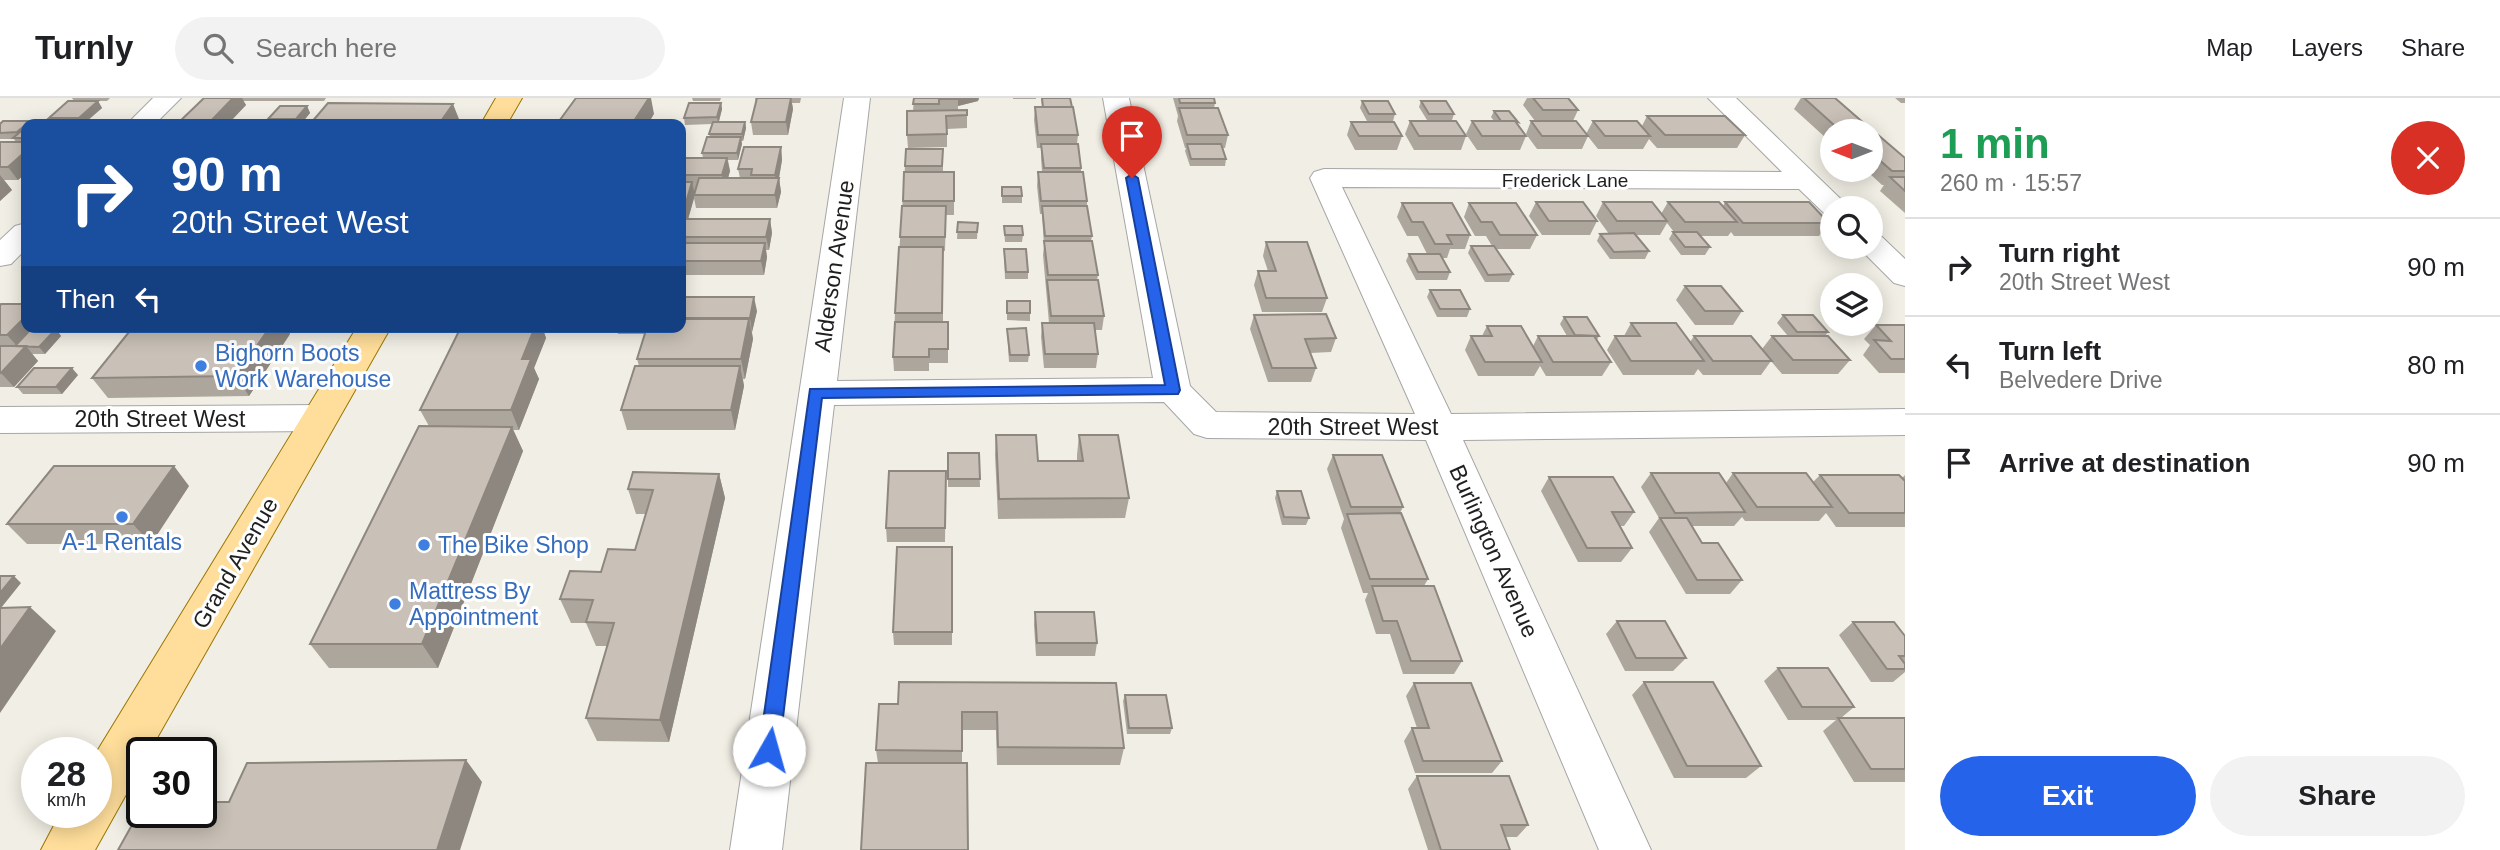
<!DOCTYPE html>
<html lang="en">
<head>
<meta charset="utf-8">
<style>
	:root { --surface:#fff; --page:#f2f2f2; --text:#202124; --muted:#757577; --line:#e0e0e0; --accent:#2563eb }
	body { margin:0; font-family:Helvetica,sans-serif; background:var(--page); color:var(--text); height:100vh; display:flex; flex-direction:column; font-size:26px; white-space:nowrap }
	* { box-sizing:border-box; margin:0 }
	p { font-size:23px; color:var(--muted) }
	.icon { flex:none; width:38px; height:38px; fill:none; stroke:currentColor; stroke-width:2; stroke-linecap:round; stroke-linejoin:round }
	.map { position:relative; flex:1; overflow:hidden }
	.drawer { display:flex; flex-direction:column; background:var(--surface); width:595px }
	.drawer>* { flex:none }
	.hud { position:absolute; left:21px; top:21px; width:665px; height:214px; border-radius:14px; box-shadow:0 4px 18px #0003; background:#1a4fa0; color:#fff; overflow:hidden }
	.needle { width:46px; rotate:270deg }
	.tools { position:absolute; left:1820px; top:21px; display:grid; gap:14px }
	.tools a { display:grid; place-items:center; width:63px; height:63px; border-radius:50%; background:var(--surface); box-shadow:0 4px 18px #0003; font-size:35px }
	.speed { position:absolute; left:21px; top:639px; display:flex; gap:14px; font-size:35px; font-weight:700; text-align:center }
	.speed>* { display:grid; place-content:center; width:91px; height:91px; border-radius:50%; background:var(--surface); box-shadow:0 4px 18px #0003; line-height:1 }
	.speed small { font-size:18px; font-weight:400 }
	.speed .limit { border:4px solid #111; border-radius:10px; background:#fff; color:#111 }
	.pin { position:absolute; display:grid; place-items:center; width:60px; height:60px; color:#fff; margin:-72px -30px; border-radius:50% 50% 50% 0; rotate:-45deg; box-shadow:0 0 7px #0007 }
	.pin .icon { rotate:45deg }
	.me { position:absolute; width:77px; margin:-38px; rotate:7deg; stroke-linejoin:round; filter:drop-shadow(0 0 5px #0008) }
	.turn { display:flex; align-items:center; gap:24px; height:147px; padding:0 35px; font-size:32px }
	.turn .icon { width:91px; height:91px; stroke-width:2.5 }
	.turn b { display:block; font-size:49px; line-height:60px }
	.then { display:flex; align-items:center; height:66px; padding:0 35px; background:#0003; gap:14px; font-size:26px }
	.round { display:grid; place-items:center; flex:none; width:74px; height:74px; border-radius:37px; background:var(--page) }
	.overview { display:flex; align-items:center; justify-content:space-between; height:119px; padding:0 35px }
	h1 { font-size:42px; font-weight:800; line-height:52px; color:#1e9e55 }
	.button { display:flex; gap:14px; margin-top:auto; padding:14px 35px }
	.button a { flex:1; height:80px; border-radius:42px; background:var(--accent); color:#fff; font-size:28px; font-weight:800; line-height:80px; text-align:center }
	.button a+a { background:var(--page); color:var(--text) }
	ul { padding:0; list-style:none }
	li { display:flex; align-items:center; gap:21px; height:98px; padding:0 35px; border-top:2px solid var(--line) }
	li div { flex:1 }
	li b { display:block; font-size:26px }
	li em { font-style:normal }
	header { display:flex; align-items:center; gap:42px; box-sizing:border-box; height:98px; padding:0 35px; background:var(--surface); border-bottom:2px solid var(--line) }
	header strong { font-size:33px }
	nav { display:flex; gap:38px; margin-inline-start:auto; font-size:24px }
	.search { width:490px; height:63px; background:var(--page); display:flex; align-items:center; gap:18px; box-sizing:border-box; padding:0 24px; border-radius:38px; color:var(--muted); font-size:26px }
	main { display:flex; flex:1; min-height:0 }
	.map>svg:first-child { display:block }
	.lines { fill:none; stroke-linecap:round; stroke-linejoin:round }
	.minor-casing { stroke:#a6a6a6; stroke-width:2 }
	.major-casing { stroke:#9a7600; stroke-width:2 }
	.minor { fill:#fff; fill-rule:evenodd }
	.major { fill:#ffde9b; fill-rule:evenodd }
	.wall { fill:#ada69d }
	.shaded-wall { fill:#8d8780 }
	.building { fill:#c9c1b7; stroke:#8d8780; stroke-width:2 }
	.route { fill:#2563eb; stroke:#184099; stroke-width:2 }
	.shop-dot { fill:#3f7fe0; stroke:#fff; stroke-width:2.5 }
	.labels { text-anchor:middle; stroke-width:6; stroke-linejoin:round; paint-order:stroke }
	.far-street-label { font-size:19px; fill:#1f1f1f; stroke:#fff }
	.street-label { font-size:23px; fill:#1f1f1f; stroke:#fff }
	.shop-label { font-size:23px; fill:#366cbe; stroke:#fff; text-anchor:start }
</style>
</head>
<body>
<header>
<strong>Turnly</strong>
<div class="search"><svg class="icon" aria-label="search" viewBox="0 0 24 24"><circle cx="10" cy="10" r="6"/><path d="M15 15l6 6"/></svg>Search here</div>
<nav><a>Map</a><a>Layers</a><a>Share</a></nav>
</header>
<main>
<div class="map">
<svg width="1905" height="752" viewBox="0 0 1905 752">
	<rect width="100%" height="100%" fill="#f1eee5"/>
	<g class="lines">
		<g class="minor-casing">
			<path id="minor" d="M153 0H181L155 26H127Z
				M844 0H870L837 283 1153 280 1103 0H1129L1190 288 1216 314 1415 316 1310 80 1314 74 1324 71 1782 74 1708 0H1736L1850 110H1832V118L1825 116 1799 91 1342 89 1451 316 1905 311V337L1463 342 1651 752H1599L1426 342 1207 340 1194 336 1164 304 834 307 782 752H730Z
				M26 125V151L11 166 0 168V142L15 128Z
				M1871 136 1882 139 1905 161V188L1894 185 1858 149H1871Z
				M320 307 333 311 338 320 333 329 320 333 0 335V309Z"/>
		</g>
		<g class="major-casing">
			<path id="major" d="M496 0H522L507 26H481Z
				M357 229H391L149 654H142V668L95 752H41L61 714H96V655Z"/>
		</g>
		<use href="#minor" class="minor"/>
		<use href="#major" class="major"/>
	</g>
	<path class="wall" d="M72 0H110L107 3H74Z
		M204 0H326L324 3H243L246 7 228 26H177Z
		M692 0H721L720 3H693Z
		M755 0H801L800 5H792L793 11 788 37H753L751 24 756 5Z
		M914 0H979L978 3 958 8V13L967 17V30L947 31V49L908 50 907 37 913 13Z
		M1013 0H1036V1H1013Z
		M1041 0H1070L1078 37 1077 46 1081 70V74L1087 103V108L1092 138 1091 143 1098 177 1097 182 1104 218 1102 232H1095L1098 256 1096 270H1044L1041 239 1042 225H1049L1043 157 1044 148 1042 116H1040L1037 88 1038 74H1042L1041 60V50H1037L1034 22 1035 9H1042Z
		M1173 0H1214L1215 5 1214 10 1228 37 1225 50H1223L1226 61 1225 68H1190L1185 53 1186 50H1185L1177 23 1178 18Z
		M1527 0H1568L1578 12 1573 23 1588 38 1582 51H1537L1526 36 1531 23H1535L1523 7Z
		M1801 0H1835L1866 27 1862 33H1832V40H1826L1794 11Z
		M1895 0H1905V5H1901Z
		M98 3 102 10 84 26H26V75L18 82H4L12 92 0 103V44H16L14 41H0V26L30 23 31 25 50 22 49 20Z
		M1362 3 1395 16 1393 23H1367L1360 10Z
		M1421 3 1454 16 1452 22H1427L1419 9Z
		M721 5 722 11 719 24H745L746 30 743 43H741L742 46 738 62H728L730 73 728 80H740L738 71 781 49 782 62 779 80 781 94 777 110H696L694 100 688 121H770L772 135 769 152H766L767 159 764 177H683L681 167V156V158L683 152H681V60H703L702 55 710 39 709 36 712 26 685 27 684 20Z
		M307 8 310 15 301 26H271L268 21Z
		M1494 13 1518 24 1517 26 1526 38 1520 52H1477L1466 36 1472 23H1494L1491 19Z
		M1647 18 1745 37 1737 50H1657L1649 41 1643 51H1598L1586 36 1593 23 1642 28Z
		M1410 23 1466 38 1461 52H1414L1405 36Z
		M1351 24 1402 38 1397 52H1355L1347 37Z
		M1871 36 1905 60V115L1880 93 1884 87H1882L1868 74H1861L1858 72H1871Z
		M943 51V74H954V117H946L945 153H943V224H948V265H929V273H894L893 259 895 215 905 68Z
		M1002 89 1022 98V105H1002Z
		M1536 104 1597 123 1590 137H1542L1529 118Z
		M1603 104 1661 116 1668 104 1723 108 1725 104 1829 125 1819 138H1734L1731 134 1728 138H1700L1710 149 1705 157H1681L1669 141 1673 134H1674L1667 125 1660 137H1636L1649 153 1645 161H1610L1597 143 1600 136H1609L1596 118Z
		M1402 105 1470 137 1465 151H1450L1447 160H1442L1450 174 1447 182H1416L1406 163 1409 156H1427L1418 138H1407L1397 119Z
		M1469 105 1537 137 1530 151H1496L1513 176 1509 184H1485L1468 155 1471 148H1492L1486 138H1475L1464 119Z
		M958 124 978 125 977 141H957Z
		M1004 128 1023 137 1022 144H1005Z
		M1266 144 1327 200 1322 214H1262L1254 187 1258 173H1268L1263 158Z
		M1004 151 1028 174V181H1005Z
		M1685 188 1742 213 1733 227H1695L1676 202Z
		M1430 192 1470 211 1467 219H1437L1427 199Z
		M1007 203 1030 215V223L1007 222Z
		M0 208 26 229H40L38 231H56L61 238 45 256H32L38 263 14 289H0Z
		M757 213 752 234 753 241 745 281H743L744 288 735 332H627L621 312 639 268 637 261 645 236H618L616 229H681Z
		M1254 217 1336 240 1331 254 1310 255 1316 270 1311 284H1268L1250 231Z
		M1783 217 1828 234 1825 238 1850 262 1838 276H1782L1771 263 1761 277H1703L1698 271 1694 277H1623L1607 252 1615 238H1624L1631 225 1690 244 1694 238 1762 251 1772 238H1788L1777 225Z
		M1564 219 1599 238 1597 242 1611 264 1602 278H1546L1540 268 1534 278H1478L1465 252 1471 238H1482L1487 228 1533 248 1538 238H1567L1560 226Z
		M1876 227H1905V275H1879L1863 257 1870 247 1864 241Z
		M133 229H286L290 236 249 298 108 300 92 280Z
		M461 229H583L581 234H544L546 240 534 270 539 281 519 332H513L523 353 438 570H329L310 546 429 328 420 312Z
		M1007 231 1029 257 1028 264H1009Z
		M78 277 62 296H23L17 289Z
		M996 337 1038 363H1077V357L1079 337 1129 400 1125 420 998 421 995 357Z
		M948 355H979L980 389H948Z
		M1333 357 1403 409 1400 415 1428 481 1424 488 1462 563 1454 576H1403L1390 536H1376L1365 502 1368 495H1363L1341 430 1344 421 1327 371Z
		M946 373 945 444H887L886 430Z
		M1651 375 1726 385 1733 375 1813 384 1820 377 1902 380 1905 377V429H1836L1826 415 1819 423H1745L1742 419 1734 428H1692L1702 445 1742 482 1730 496H1686L1649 434 1659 420 1641 389Z
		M719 376 725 400 669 644 597 643 586 620 607 548H596L586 525H571L560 501 635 452 646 416H636L628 391Z
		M1549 379 1634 414 1624 428H1619L1632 450 1621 464H1578L1541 393Z
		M189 388 151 446H27L7 426Z
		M1277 393 1309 420 1306 427H1282L1275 400Z
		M952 449V547H894L893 534Z
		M1035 514 1097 545 1095 558H1036L1034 527Z
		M1617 523 1686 560 1673 573H1625L1606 536Z
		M1853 524 1905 538V574L1893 584H1871L1839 537Z
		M1778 570 1854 609 1841 620H1905V684H1854L1823 633 1836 622H1788L1764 583Z
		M899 584 1124 650 1120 667H997L996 632H962V665H878L876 652 898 606Z
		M1644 584 1761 668 1746 680H1674L1632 597Z
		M1414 585 1502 663 1492 675H1415L1404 643 1412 630H1417L1406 598Z
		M1125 597 1172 630 1170 636H1127L1123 603Z
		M1417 678 1528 727 1517 739H1506L1510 752H1428L1408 691Z"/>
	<path class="shaded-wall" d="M233 0H242L246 7 228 26H208Z
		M649 0H651L654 16 648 26H632Z
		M791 0 793 11 788 37 786 24Z
		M958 0H979L978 3 958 8Z
		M98 3 102 10 83 26 79 20Z
		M721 5 722 11 718 26 717 19Z
		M453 6 461 26H439Z
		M307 8 310 15 301 26H299L296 21Z
		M745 24 746 30 743 43 742 36Z
		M741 39 742 46 738 62 737 55Z
		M781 49 782 62 777 91 775 77Z
		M26 53V75L18 82 8 69Z
		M727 60 730 73 725 91 722 77Z
		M0 77 12 92 0 103Z
		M779 80 781 94 777 110 775 97Z
		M692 84 695 97H694V100L685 132 682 118Z
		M770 121 772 135 769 152 766 139Z
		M765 145 767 159 764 177 761 163Z
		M754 199 757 213 752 234 750 220Z
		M26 218V229H40L22 248H17L7 237Z
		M749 221 753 241 745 281 741 261Z
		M270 229H286L290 236 249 298 236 278Z
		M535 229H542L546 240 534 270 539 281 519 332 511 312 522 261Z
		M56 231 61 238 45 256 39 249Z
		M26 248 38 263 14 289 1 275Z
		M740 268 744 288 735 332 731 312Z
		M72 270 78 277 62 296 56 289Z
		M512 329 523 353 438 570 422 546Z
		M174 368 189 388 151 446 133 426Z
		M719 376 725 400 669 644 660 622Z
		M14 478 21 485 1 510 0 509V495Z
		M30 509 56 533 0 615V551Z
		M466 662 482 684 460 752H437Z"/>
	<path class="building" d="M204 0H233L208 26H177Z
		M576 0H649L632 26H557Z
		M757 0H791L786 24H751Z
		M914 0H958V1H939V6H913Z
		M1042 0H1070L1072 9H1043Z
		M1179 0H1214L1215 5H1180Z
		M1533 0H1568L1578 12H1543Z
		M1804 0H1835L1866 27H1834Z
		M68 3H98L79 20H49Z
		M1362 3H1388L1395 16H1369Z
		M1421 3H1446L1454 16H1429Z
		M328 5 453 6 439 26H310Z
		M689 5H721L717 19 684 20Z
		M280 8H307L296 21H268Z
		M1035 9H1073L1078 37H1038Z
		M1179 10H1218L1228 37H1187Z
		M967 12V17L946 18 947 36 907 37V13Z
		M1494 13H1509L1518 24 1515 23H1501Z
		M1647 18H1725L1745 37H1665Z
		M35 22H66L61 26H30Z
		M3 23H30L17 34 0 35V26Z
		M1410 23H1456L1466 38H1419Z
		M1472 23H1515L1526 38H1482Z
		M1531 23H1576L1588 38H1542Z
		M1593 23H1637L1650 38H1605Z
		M713 24H745L742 36H709Z
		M1351 24H1394L1402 38H1359Z
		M26 29V40H13Z
		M1871 36H1877L1905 60V73H1892L1877 60H1871Z
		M707 39H741L737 55H702Z
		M0 44H26V53L8 69H0Z
		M1041 46H1078L1081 70H1044Z
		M1187 46H1221L1226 61H1191Z
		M744 49H781L775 77H751L752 71H738Z
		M906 51H943L942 68H905Z
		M681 60H727L722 77H681Z
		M904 74H954V103H903Z
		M1038 74H1083L1087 103H1041Z
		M1890 79H1905V93Z
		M699 80H779L775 97H694Z
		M681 84H692L682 118H681Z
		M1002 89H1021L1022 98H1002Z
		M1536 104H1583L1597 123H1549Z
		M1603 104H1652L1667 123H1617Z
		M1668 104H1719L1737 124H1685Z
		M1725 104H1809L1829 125H1743Z
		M1402 105H1452L1470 137H1447L1452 146H1435L1423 124H1412Z
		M1469 105H1516L1537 137H1500L1492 124H1481Z
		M902 108H946L945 139H900Z
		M1042 108H1087L1092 138H1045Z
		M681 121H770L766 139H681Z
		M958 124 978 125 977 134H957Z
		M1004 128H1022L1023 137H1005Z
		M1673 134H1697L1710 149H1685Z
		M1634 135 1649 153 1614 154 1600 136Z
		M1044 143H1092L1098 177H1048Z
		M1266 144H1307L1327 200H1266L1258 173H1276Z
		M685 145H765L761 163H681Z
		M1471 148H1494L1513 176 1488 177Z
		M899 149H943L942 215H895Z
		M1004 151H1026L1028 174H1006Z
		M1409 156H1440L1450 174H1418Z
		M1047 182H1098L1104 218H1051Z
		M1685 188H1721L1742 213H1705Z
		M1430 192H1460L1470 211H1440Z
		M681 199H754L750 220H681Z
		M1007 203H1030V215H1007Z
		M1 206H26V218L7 237H0V208Z
		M1326 216 1336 240 1305 241 1316 270H1272L1254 217Z
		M1783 217H1813L1828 234H1797Z
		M1564 219H1587L1599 238 1575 237Z
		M681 221H749L741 261H637L647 229H681Z
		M895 224H948V251H929V259H893Z
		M1042 225H1094L1098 256H1045Z
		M1631 225H1676L1704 263H1631L1615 238H1640Z
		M1876 227H1905V261H1891L1874 242 1891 243Z
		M1487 228H1521L1542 264H1485L1471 238H1492Z
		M133 229H270L236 278 92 280Z
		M461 229H535L522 261H531L511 312H420Z
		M1026 230 1029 257H1010L1007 231Z
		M31 231H56L39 249 15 248Z
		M1538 238H1594L1611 264H1553Z
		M1694 238H1751L1772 263H1713Z
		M1772 238H1828L1850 262H1793Z
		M0 248H26L1 275H0Z
		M635 268H740L731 312H621Z
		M34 270H72L56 289H17Z
		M419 328 512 329 422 546H310Z
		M996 337H1036L1038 363H1083L1079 337H1118L1129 400 999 401Z
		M948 355H979L980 381H948Z
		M1333 357H1382L1403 409H1351Z
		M54 368H174L133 426H7Z
		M889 373H946L945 430H886Z
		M633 374 719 376 660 622 586 620 614 525 586 524 593 502 560 501 570 473 601 474 608 451 635 452 653 392 628 391Z
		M1651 375H1719L1745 414 1675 415Z
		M1733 375H1806L1832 409H1757Z
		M1820 377H1899L1905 383V415H1849Z
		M1549 379H1613L1634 414H1612L1632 450H1587Z
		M1277 393H1301L1309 420 1284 419Z
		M1401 415 1428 481H1370L1347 416Z
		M1660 420H1687L1702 445H1718L1742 482H1697Z
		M897 449H952V534H893Z
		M0 478H14L0 495Z
		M1372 488H1434L1462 563H1411L1397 523H1383Z
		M30 509 0 551V510Z
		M1035 514H1094L1097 545H1037Z
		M1617 523H1665L1686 560H1636Z
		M1853 524H1894L1905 538V558H1899L1905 566V571H1887Z
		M1778 570H1828L1854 609H1802Z
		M899 584 1116 585 1124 650 998 649 997 614H962V653L876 652 879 606H898Z
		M1644 584H1713L1761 668H1687Z
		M1414 585H1471L1502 663H1423L1412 630H1429Z
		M1125 597H1166L1172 630H1129Z
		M1838 620H1905V671H1871Z
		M466 662 437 752H118L142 709V714H201V704H229L247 665Z
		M866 665H967L968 752H861Z
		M1417 678H1509L1528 727H1501L1510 752H1441Z"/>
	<path class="route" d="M1132 76 1138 80 1180 292 1178 296 822 300 779 652 776 659 769 661 762 659 759 652 810 291 1165 287 1126 80Z"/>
	<g class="shop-dot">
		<circle cx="201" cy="268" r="7"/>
		<circle cx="122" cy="419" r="7"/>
		<circle cx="424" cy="447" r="7"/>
		<circle cx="395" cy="506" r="7"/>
	</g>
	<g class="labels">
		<g class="far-street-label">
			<text x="1565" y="89">Frederick Lane</text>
		</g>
		<g class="street-label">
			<text transform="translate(834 168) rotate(-82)" y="8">Alderson Avenue</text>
			<text x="160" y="329">20th Street West</text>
			<text x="1353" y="337">20th Street West</text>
			<text transform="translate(1494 453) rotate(66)" y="8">Burlington Avenue</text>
			<text transform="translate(235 465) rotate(-60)" y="8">Grand Avenue</text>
		</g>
		<g class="shop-label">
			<text x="215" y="263">Bighorn Boots<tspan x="215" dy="26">Work Warehouse</tspan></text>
			<text x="122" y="452" text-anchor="middle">A-1 Rentals</text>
			<text x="438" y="455">The Bike Shop</text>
			<text x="409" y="501">Mattress By<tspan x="409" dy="26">Appointment</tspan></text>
		</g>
	</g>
</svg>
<div class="tools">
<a><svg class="needle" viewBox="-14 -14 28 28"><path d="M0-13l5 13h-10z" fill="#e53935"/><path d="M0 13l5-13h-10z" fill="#757577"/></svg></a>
<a><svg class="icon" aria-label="search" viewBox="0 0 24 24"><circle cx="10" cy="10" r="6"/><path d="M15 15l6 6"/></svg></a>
<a><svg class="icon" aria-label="layers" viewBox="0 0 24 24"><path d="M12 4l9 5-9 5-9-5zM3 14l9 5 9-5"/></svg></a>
</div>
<div class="speed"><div>28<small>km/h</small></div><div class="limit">30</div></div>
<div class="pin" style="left:1132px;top:80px;background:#d93025"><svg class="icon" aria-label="arrive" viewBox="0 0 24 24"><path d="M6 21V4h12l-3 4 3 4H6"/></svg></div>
<svg class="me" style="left:769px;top:652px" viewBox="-20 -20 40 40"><circle r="19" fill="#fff"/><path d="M0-13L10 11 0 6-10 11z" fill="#2563eb"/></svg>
<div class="hud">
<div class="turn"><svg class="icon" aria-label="right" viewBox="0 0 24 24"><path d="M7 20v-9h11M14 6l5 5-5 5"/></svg><div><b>90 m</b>20th Street West</div></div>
<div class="then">Then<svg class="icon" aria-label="left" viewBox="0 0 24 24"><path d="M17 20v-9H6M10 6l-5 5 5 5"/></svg></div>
</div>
</div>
<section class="drawer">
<div class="overview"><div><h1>1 min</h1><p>260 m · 15:57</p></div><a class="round" style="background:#d93025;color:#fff"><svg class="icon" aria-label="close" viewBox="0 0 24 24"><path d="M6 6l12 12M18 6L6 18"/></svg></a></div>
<ul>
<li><svg class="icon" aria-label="right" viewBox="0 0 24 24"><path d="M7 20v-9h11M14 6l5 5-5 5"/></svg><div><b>Turn right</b><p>20th Street West</p></div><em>90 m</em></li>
<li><svg class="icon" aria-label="left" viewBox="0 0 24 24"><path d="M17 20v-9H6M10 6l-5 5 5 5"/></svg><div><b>Turn left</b><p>Belvedere Drive</p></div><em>80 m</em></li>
<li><svg class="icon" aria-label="arrive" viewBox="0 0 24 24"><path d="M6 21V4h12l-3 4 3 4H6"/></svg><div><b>Arrive at destination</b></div><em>90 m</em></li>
</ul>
<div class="button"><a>Exit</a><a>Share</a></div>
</section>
</main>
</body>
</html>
